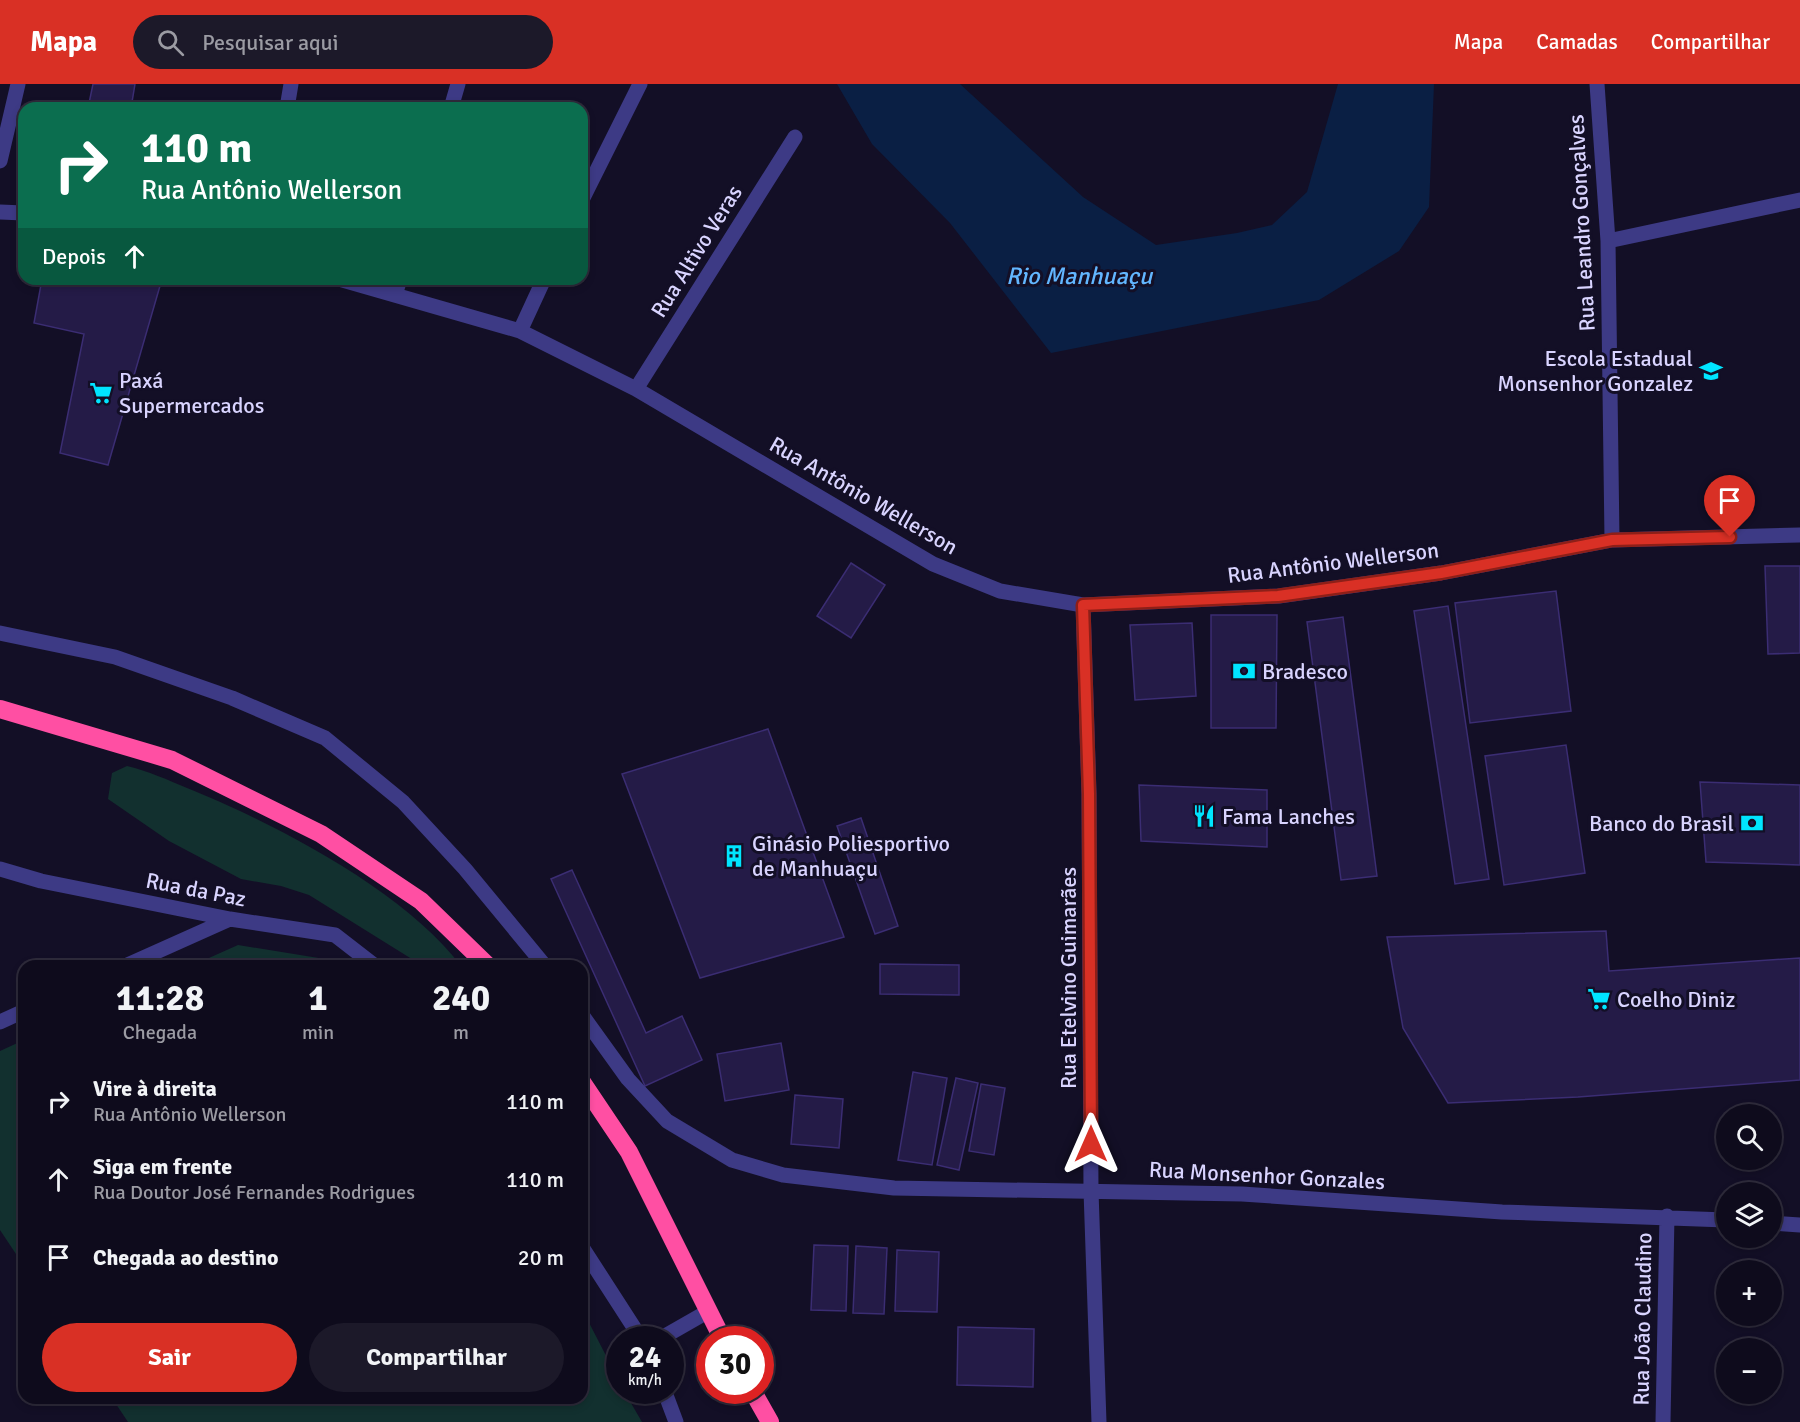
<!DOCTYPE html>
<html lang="pt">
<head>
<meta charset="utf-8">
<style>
	:root { --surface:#0e0b1c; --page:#1c1929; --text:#f1f3f6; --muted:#9b9ba3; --line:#2e2b3b; --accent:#d93025 }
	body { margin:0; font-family:Signika,sans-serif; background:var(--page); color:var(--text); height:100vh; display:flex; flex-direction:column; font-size:22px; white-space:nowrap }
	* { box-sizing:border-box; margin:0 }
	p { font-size:20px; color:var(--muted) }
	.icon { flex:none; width:33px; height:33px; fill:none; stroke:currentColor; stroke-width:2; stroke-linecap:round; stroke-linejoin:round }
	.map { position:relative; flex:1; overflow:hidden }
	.drawer { position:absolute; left:18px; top:876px; width:570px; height:444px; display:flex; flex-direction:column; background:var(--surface); border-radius:18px; box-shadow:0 3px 9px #0003,0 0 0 2px var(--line) }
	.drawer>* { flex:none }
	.hud { position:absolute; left:18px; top:18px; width:570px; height:183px; border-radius:18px; box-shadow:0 3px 9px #0003,0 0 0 2px var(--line); background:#0b6e4f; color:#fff; overflow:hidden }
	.tools { position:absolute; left:1716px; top:1020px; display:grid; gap:12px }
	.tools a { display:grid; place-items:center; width:66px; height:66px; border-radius:50%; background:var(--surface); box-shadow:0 3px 9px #0003,0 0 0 2px var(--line); font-size:30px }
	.speed { position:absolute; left:606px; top:1242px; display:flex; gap:12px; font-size:30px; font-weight:700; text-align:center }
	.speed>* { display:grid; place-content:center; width:78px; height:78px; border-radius:50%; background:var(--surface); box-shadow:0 3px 9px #0003,0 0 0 2px var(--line); line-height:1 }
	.speed small { font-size:15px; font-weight:400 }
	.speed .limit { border:9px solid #d22; background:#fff; color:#111 }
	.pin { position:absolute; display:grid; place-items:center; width:51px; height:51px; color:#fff; margin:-62px -26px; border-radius:50% 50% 50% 0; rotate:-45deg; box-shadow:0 0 6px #0007 }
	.pin .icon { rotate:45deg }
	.me { position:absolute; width:66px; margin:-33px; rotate:0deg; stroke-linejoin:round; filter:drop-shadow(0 0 4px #0008) }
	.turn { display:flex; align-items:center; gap:21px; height:126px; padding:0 24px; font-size:27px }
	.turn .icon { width:78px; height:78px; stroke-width:2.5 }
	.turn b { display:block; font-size:42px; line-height:51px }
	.then { display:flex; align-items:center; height:57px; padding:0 24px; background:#0003; gap:12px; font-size:22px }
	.eta { display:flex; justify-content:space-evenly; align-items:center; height:102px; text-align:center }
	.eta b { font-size:36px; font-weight:700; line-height:42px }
	.action { display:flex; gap:12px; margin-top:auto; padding:12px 24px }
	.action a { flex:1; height:69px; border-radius:36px; background:var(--accent); color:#fff; font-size:24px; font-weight:700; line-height:69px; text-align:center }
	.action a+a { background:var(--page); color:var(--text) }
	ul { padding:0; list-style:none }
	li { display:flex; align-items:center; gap:18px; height:78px; padding:0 24px }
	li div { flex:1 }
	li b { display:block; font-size:22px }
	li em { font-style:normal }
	header { display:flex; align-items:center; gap:36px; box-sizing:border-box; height:84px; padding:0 30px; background:var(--accent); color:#fff }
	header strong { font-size:28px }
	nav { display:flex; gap:33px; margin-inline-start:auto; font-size:21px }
	.search { width:420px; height:54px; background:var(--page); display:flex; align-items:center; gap:15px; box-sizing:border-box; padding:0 21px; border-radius:33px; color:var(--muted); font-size:22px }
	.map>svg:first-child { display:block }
	.green { fill:#12302f }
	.water { fill:#0a1f44 }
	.building { fill:#241b47; stroke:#3b2d73; stroke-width:1.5 }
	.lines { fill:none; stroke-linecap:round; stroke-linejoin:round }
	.minor { stroke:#3d3a85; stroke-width:15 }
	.highway { stroke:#ff4fa3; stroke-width:18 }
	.route-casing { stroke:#8d1f18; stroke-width:15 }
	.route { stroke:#d93025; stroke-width:10 }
	.labels { text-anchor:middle; stroke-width:6; stroke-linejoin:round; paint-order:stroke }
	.street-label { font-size:22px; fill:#d9d4ff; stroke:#130f26 }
	.poi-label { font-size:22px; fill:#d9d4ff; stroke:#130f26; text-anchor:start }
	.water-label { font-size:24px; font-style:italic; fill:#62b6ff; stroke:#130f26 }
</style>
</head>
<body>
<header>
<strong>Mapa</strong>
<div class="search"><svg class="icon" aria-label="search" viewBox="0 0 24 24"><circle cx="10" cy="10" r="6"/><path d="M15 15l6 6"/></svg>Pesquisar aqui</div>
<nav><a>Mapa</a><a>Camadas</a><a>Compartilhar</a></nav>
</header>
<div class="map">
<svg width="1800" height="1338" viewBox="0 0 1800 1338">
	<rect width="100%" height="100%" fill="#130f26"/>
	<path class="green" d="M127 682C148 687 168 696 187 704 274 739 405 807 461 882H423L309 811 281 802 241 795 169 757 108 715 112 689Z
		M238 861 337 877 344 882H191Z
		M24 956V1182L0 1146V967Z
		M582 1225 619 1297 620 1306 624 1307 642 1338H128L112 1314H582Z"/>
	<path class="water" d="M837 0H960L1083 113 1156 161 1237 149 1272 141 1307 108 1338 0H1434L1429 123 1399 167 1319 216 1051 269 950 139 872 60Z"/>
	<path class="building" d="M93 0H135L131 24H88Z
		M42 195H162L108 381 60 369 84 250 34 239Z
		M851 479 885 501 851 554 817 532Z
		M1765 482H1800V569L1768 570Z
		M1556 507 1571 627 1470 639 1455 519Z
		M1448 522 1489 795 1455 800 1414 527Z
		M1211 531H1277L1276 644H1211Z
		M1343 533 1377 792 1341 796 1307 538Z
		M1192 539 1196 612 1135 616 1130 541Z
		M768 645 844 853 700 894 622 690Z
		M1566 661 1585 789 1504 801 1485 672Z
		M1700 698 1800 701V781L1706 778Z
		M1139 701 1267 706V763L1141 757Z
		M861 734 898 842 875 850 837 742Z
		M572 786 646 949 682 932 702 976 645 1002 551 795Z
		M1606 847 1609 887 1800 874V996L1578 1013 1448 1019 1403 944 1387 853Z
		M880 880 959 881V911L880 910Z
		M781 959 789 1006 725 1017 717 970Z
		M913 988 947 994 932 1081 898 1076Z
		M956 994 978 999 959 1086 937 1081Z
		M981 1000 1005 1004 994 1071 969 1067Z
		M795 1011 843 1015 839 1064 791 1060Z
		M814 1161 848 1162 846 1227 811 1226Z
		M856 1162 887 1164 884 1230 853 1229Z
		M897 1166 939 1168 937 1228 895 1227Z
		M958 1243 1034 1245 1033 1303 957 1301Z"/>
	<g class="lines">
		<path class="minor" d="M1597 0 1608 157 1612 456
			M287 24 291 0
			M451 24 458 0
			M0 77 18 0
			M582 116 640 0
			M0 128 24 129
			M1608 157 1800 116
			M339 195 520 247 636 305 933 480 1000 507 1083 521 1279 512 1441 489 1612 456 1800 451
			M395 211 400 195
			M520 247 544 195
			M636 305 795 53
			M1083 521 1089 710 1091 1107 1099 1338
			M0 549 115 573 232 614 325 654 403 718 465 785 545 882
			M0 785 41 797 230 835 335 851 375 882
			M125 882 230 835
			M522 882H524
			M582 931 628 995 667 1037 732 1076 783 1091 894 1104 1242 1110 1502 1128 1726 1136
			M0 938 24 927
			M1772 1139 1800 1141
			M582 1163 642 1256
			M658 1256 707 1228
			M664 1306 676 1338
			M1663 1338 1667 1132"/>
		<path class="highway" d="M0 625 172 676 321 750 421 817 488 882
			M582 998 629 1068 723 1256
			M752 1306 770 1338"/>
	</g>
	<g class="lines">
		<g class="route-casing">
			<path id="route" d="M1091 1060 1089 710 1083 521 1278 512 1441 489 1612 456 1730 453"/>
		</g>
		<use href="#route" class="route"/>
	</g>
	<defs>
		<g id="school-bare" transform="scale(1.8)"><path d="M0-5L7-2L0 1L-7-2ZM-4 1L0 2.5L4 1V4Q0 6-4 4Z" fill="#00e5ff" stroke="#130f26" stroke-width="2.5" paint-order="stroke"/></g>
		<g id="supermarket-bare" transform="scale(1.8)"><path d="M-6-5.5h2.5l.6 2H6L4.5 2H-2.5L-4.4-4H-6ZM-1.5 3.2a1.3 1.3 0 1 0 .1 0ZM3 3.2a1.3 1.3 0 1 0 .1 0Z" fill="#00e5ff" stroke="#130f26" stroke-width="2.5" paint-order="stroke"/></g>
		<g id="bank-bare" transform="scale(1.8)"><path d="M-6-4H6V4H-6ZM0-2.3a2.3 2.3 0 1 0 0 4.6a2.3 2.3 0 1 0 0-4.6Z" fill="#00e5ff" stroke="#130f26" stroke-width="2.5" paint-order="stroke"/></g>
		<g id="restaurant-bare" transform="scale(1.8)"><path d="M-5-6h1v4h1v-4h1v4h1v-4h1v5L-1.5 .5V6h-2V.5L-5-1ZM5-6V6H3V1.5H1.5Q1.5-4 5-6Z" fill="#00e5ff" stroke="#130f26" stroke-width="2.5" paint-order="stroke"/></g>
		<g id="building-bare" transform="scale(1.8)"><path d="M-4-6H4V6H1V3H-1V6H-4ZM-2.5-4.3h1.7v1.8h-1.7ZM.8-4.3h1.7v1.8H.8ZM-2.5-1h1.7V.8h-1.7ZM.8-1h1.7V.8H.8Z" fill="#00e5ff" stroke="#130f26" stroke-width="2.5" paint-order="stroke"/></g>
	</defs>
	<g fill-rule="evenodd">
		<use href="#school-bare" x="1711" y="287"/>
		<use href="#supermarket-bare" x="101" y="309"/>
		<use href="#bank-bare" x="1244" y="587"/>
		<use href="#restaurant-bare" x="1204" y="732"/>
		<use href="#bank-bare" x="1752" y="739"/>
		<use href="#building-bare" x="734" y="772"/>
		<use href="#supermarket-bare" x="1599" y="915"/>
	</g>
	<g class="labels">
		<g class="street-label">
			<text transform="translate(1581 139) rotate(-93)" y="8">Rua Leandro Gonçalves</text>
			<text transform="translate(696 167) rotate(-58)" y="8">Rua Altivo Veras</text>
			<text transform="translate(864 411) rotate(30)" y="8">Rua Antônio Wellerson</text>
			<text transform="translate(1333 478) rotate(-7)" y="8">Rua Antônio Wellerson</text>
			<text transform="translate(196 805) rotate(11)" y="8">Rua da Paz</text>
			<text transform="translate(1068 894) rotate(-90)" y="8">Rua Etelvino Guimarães</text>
			<text transform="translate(1267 1091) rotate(3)" y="8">Rua Monsenhor Gonzales</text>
			<text transform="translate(1642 1235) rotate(-89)" y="8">Rua João Claudino</text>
		</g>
		<g class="poi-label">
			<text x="1693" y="282" text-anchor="end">Escola Estadual<tspan x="1693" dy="25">Monsenhor Gonzalez</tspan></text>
			<text x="119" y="304">Paxá<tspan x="119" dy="25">Supermercados</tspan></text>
			<text x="1262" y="595">Bradesco</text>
			<text x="1222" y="740">Fama Lanches</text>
			<text x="1734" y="747" text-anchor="end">Banco do Brasil</text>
			<text x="752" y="767">Ginásio Poliesportivo<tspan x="752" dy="25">de Manhuaçu</tspan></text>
			<text x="1617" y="923">Coelho Diniz</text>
		</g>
		<g class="water-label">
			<text x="1079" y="200">Rio Manhuaçu</text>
		</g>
	</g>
</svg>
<div class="tools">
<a><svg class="icon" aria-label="search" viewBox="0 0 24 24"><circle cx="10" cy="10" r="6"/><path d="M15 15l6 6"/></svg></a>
<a><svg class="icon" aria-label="layers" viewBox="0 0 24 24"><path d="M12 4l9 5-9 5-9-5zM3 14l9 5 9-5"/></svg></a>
<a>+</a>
<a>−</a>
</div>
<div class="speed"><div>24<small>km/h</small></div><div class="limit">30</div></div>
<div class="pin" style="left:1730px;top:453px;background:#d93025"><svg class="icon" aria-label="arrive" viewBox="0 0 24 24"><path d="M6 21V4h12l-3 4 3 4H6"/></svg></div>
<svg class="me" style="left:1091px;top:1060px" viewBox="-20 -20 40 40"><path d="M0-17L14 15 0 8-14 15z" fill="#d93025" stroke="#fff" stroke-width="4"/></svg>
<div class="hud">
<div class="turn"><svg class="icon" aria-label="right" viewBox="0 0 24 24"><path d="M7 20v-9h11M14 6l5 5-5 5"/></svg><div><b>110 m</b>Rua Antônio Wellerson</div></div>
<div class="then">Depois<svg class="icon" aria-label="ahead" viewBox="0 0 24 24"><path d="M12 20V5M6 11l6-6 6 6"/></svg></div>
</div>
<section class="drawer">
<div class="eta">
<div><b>11:28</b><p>Chegada</p></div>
<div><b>1</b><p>min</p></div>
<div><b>240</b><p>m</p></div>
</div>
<ul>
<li><svg class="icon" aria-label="right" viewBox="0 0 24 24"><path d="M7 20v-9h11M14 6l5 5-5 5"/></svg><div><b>Vire à direita</b><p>Rua Antônio Wellerson</p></div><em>110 m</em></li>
<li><svg class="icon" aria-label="ahead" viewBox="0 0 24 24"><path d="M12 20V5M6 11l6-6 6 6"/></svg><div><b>Siga em frente</b><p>Rua Doutor José Fernandes Rodrigues</p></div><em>110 m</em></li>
<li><svg class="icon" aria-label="arrive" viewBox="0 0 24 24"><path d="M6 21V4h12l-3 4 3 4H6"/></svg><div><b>Chegada ao destino</b></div><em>20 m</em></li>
</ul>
<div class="action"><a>Sair</a><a>Compartilhar</a></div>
</section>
</div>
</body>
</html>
